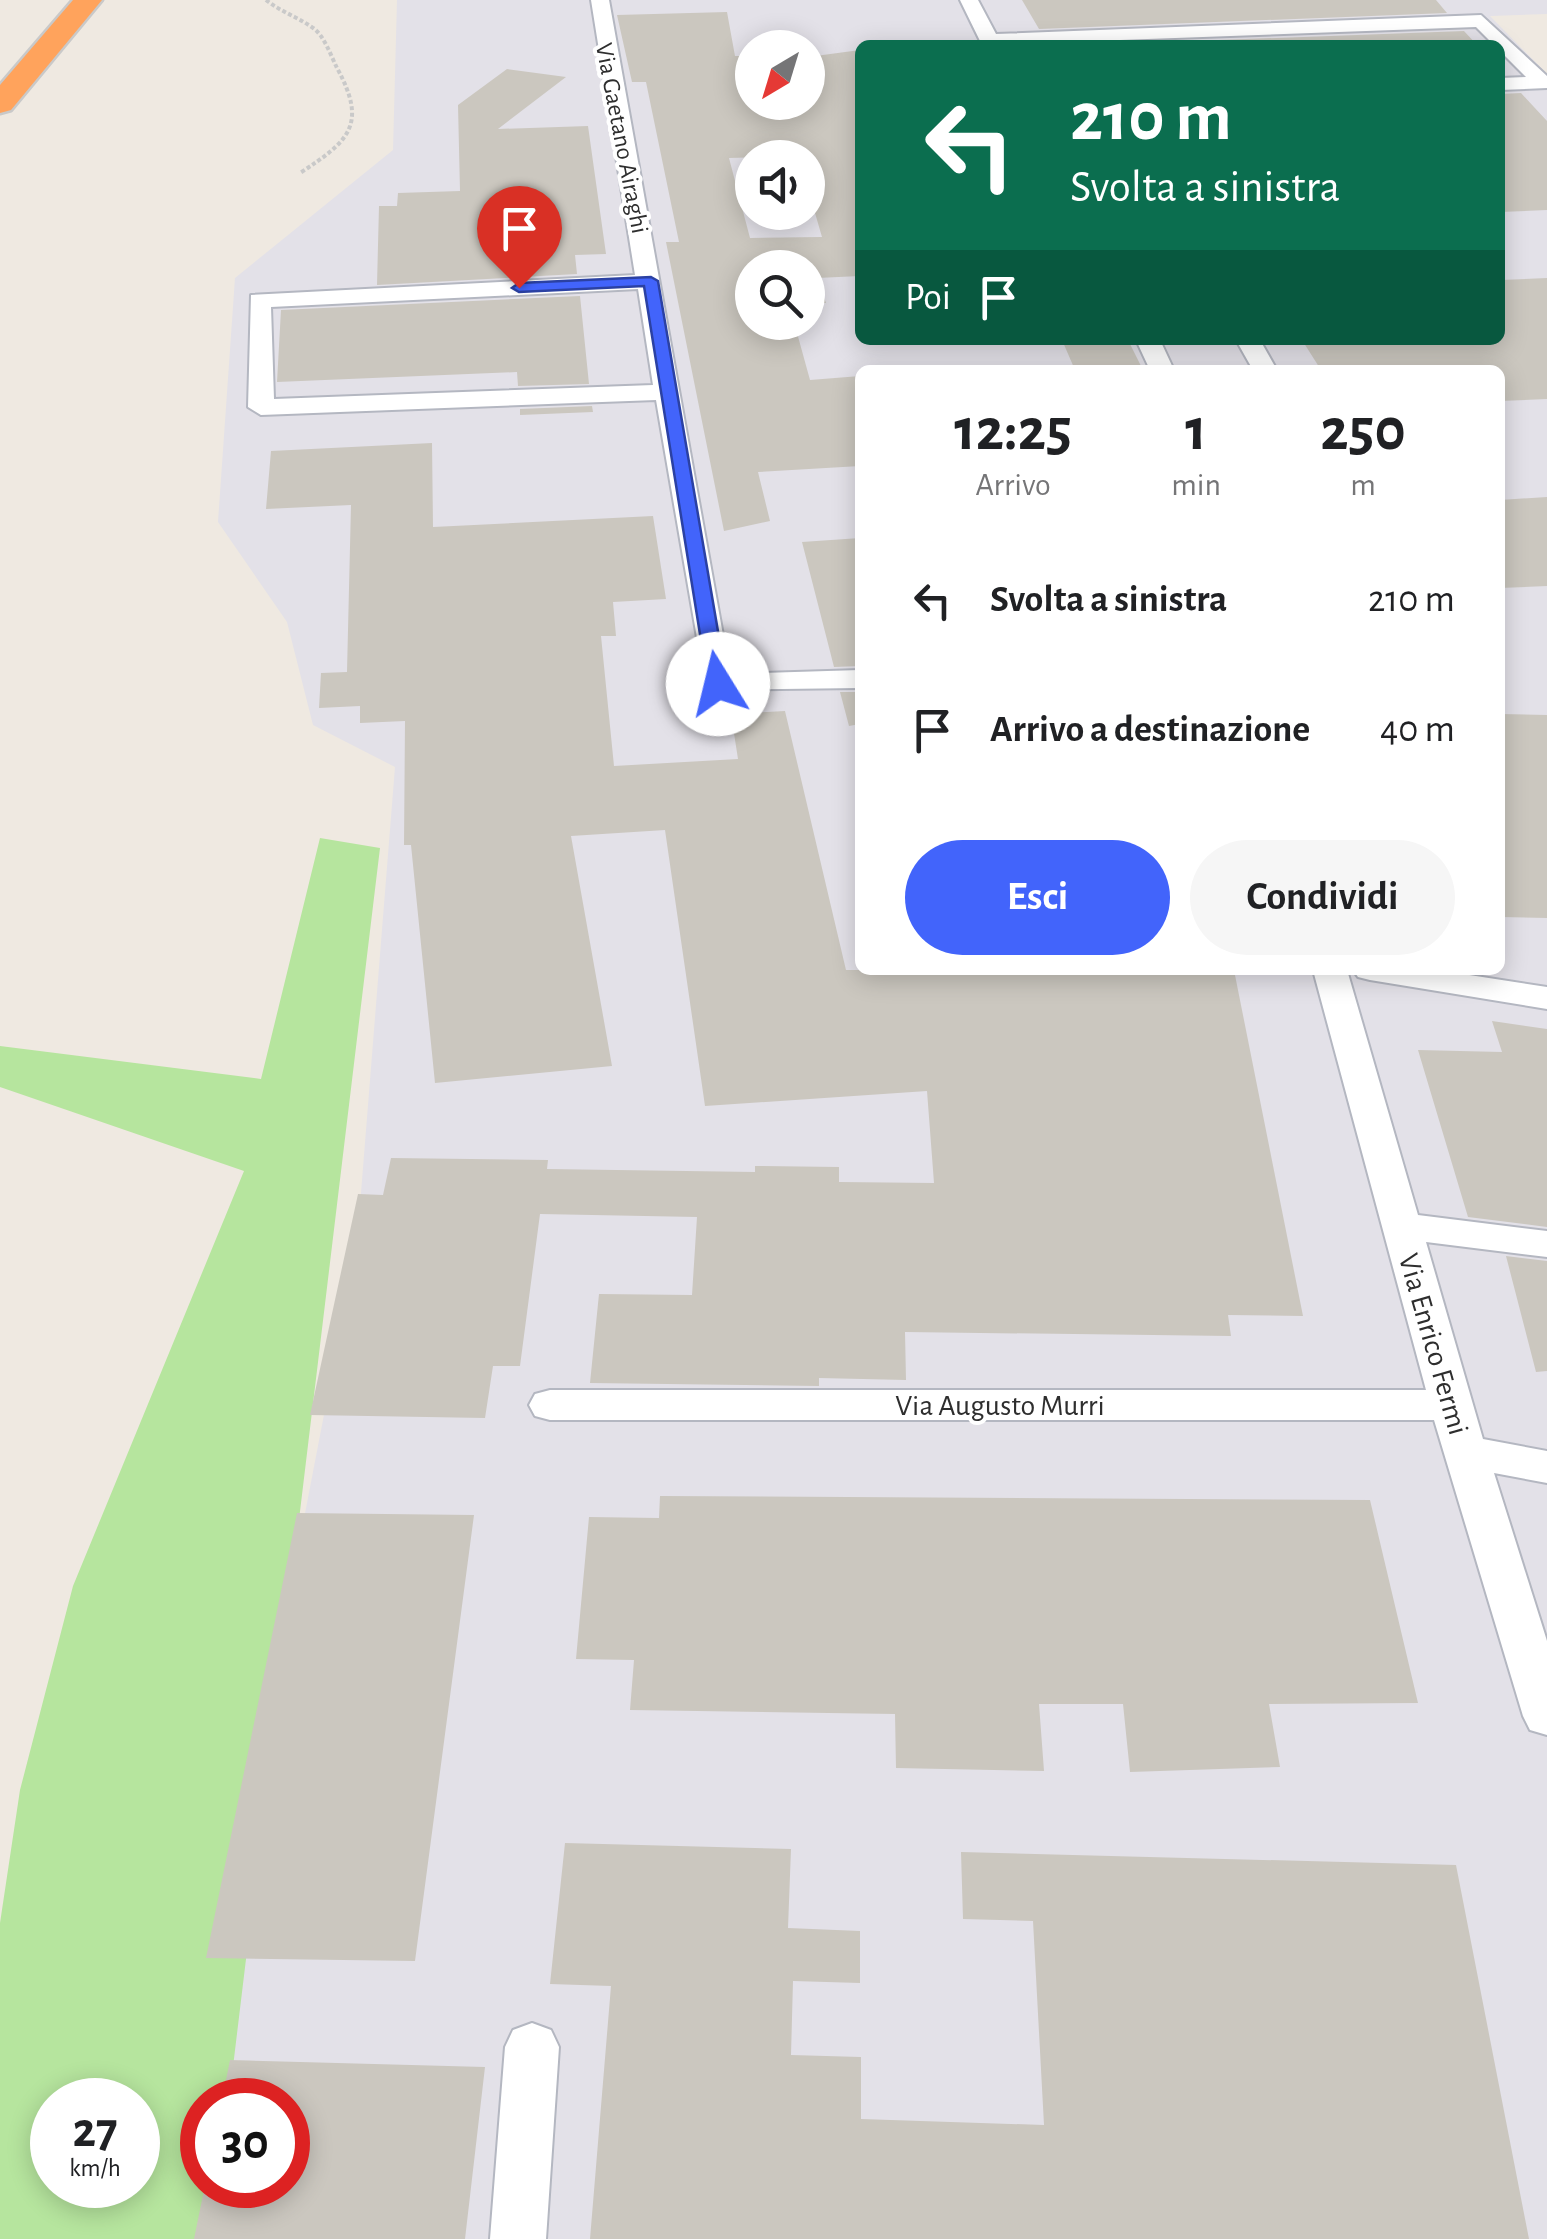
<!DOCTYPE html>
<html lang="it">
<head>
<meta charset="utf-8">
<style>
	:root { --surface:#fff; --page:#f6f6f6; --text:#202124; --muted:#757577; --accent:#4264fb }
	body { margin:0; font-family:"Alegreya Sans",sans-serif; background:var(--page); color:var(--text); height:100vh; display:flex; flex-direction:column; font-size:38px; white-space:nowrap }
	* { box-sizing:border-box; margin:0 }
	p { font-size:32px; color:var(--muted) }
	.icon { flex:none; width:55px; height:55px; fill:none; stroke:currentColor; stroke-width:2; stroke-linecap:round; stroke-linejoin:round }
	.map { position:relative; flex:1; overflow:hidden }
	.details { position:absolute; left:855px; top:365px; width:650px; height:610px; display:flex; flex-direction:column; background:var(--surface); border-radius:15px; box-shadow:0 5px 25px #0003 }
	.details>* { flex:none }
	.banner { position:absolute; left:855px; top:40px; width:650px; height:305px; border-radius:15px; box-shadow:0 5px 25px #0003; background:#0b6e4f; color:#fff; overflow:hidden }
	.needle { width:65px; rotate:218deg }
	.controls { position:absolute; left:735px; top:30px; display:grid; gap:20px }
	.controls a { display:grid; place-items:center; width:90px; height:90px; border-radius:50%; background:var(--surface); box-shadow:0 5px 25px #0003; font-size:50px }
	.speed { position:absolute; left:30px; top:2078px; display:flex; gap:20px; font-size:50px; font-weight:700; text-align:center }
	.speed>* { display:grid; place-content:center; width:130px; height:130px; border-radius:50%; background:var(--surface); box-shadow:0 5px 25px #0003; line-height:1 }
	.speed small { font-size:25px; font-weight:400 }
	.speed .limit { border:15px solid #d22; background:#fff; color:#111 }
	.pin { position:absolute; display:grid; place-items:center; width:85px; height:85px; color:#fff; margin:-102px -42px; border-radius:50% 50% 50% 0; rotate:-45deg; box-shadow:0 0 10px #0007 }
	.pin .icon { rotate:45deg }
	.me { position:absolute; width:110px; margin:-55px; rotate:351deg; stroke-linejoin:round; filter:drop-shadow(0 0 8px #0008) }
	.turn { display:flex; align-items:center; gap:35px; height:210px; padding:0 50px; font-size:45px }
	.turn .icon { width:130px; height:130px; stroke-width:2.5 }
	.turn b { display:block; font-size:70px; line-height:85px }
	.then { display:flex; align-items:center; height:95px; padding:0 50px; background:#0003; gap:20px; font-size:38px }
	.eta { display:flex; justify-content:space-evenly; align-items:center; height:170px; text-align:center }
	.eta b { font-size:60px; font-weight:600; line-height:70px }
	.button { display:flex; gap:20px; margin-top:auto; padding:20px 50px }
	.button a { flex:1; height:115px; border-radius:60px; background:var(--accent); color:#fff; font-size:40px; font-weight:600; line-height:115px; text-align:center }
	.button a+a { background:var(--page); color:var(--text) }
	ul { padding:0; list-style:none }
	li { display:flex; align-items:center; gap:30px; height:130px; padding:0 50px }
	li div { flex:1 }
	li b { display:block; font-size:38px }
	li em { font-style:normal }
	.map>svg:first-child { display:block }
	.industrial { fill:#e3e1e8; fill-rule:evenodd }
	.green { fill:#b6e59e; fill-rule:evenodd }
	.building { fill:#cbc7bf; fill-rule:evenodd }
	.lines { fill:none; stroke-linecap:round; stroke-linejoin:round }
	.minor-casing { stroke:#b4b7c1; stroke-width:4 }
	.highway-casing { stroke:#c9c9c9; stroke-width:5 }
	.path { stroke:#c9c9c9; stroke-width:4; stroke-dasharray:4 2.5; stroke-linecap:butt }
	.minor { fill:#fff; fill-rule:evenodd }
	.highway { fill:#ffa35c; fill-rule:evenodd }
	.route { fill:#4264fb; stroke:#2b41a3; stroke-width:2.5 }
	.labels { text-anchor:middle; stroke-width:8; stroke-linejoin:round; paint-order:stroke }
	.far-street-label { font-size:25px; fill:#2e2e2e; stroke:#fff }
	.street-label { font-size:30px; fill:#2e2e2e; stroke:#fff }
</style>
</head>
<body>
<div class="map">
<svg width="1547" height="2239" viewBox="0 0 1547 2239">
	<rect width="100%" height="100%" fill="#efe9e1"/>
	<path class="industrial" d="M397 0H1547V14L1490 16 1547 74V2239H174L179 2169 357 1243 395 767 313 725 287 622 218 522 235 278 393 150ZM860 45H1500V340H860ZM752 48H808V102H752ZM752 158H808V212H752ZM752 268H808V322H752ZM860 370H1500V970H860ZM202 2100H288V2185H202Z"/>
	<path class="green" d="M320 838 380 848 229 2100H202V2185H218L212 2239H0V1923L20 1790 73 1586 244 1171 0 1087V1046L261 1079ZM52 2100H138V2185H52Z"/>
	<path class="building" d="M1022 0H1436L1447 13 1039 29Z
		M727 12 735 56H744L746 65 752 64V102H808V57L860 50V276L817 278 826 303 808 304V268H752V322H794L810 380 860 376V466L758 472 770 521 724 531 666 242H679L646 82H632L617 15ZM808 156V189L822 237 750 238 729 158Z
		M1464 31 1477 45H1085Z
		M507 69 566 77 498 129 588 126 606 254 575 255 577 274 377 285 379 206H397L398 193 460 191 458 105Z
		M1521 93 1547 121V210L1500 212V94Z
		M1547 278V399L1500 401V370H1321L1302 340H1500V280Z
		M580 296 589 384 518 386 517 372 277 382 281 310Z
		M1062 340H1128L1143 370H1075Z
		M592 406 593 412 520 415V409Z
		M432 443 433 527 653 516 666 599 613 602 616 636H601L614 766 738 759 731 714 785 711 846 970H1234L1303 1316 1228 1315 1231 1336 905 1332 906 1380 819 1378V1386L590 1383 599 1294 692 1295 697 1217 540 1214 520 1366H493L485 1418 310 1415 358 1194 383 1195 391 1158 548 1160 547 1169 755 1172V1166L839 1167V1182L934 1183 927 1091 705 1106 665 830 571 836 612 1066 435 1083 411 845H404L405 721 360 723V706L319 708 321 673 347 672 351 505 266 509 271 451Z
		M1547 497V586L1500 588V500Z
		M860 538V666L834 667 802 542Z
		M840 692H860V724L849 726Z
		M1500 714 1547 715V918L1500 917Z
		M1492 1021 1547 1029V1227L1468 1217 1418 1050 1502 1052Z
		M1506 1256 1547 1261V1371L1536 1372Z
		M660 1496 1370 1500 1418 1703 1269 1704 1280 1767 1130 1772 1123 1704H1039L1044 1771 896 1768 895 1714 630 1710 634 1660 576 1659 589 1517 659 1518Z
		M297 1513 474 1515 415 1961 206 1958Z
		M565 1843 791 1849 788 1928 860 1931V1983L793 1981 791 2055 861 2057V2119L1044 2125 1033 1921 963 1919 961 1852 1456 1865 1529 2239H590L611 1986 550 1984Z
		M230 2060 485 2067 465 2239H194L205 2185H288V2100H222Z"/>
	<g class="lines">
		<g class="minor-casing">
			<path id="minor" d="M591 0H609L730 674 860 670V688L706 690 656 400 261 415 248 407 251 295 635 275ZM638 289 653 385 274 399 271 307Z
				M960 0H978L996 34 1481 15 1547 76V88L1500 90V78L1526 77 1500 51V45H1494L1476 27 982 45Z
				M1136 340H1160L1174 370H1150Z
				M1236 340H1260L1277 370H1253Z
				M1313 970H1347L1418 1215 1547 1231V1257L1426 1242 1483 1439 1547 1451V1483L1494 1473 1547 1641V1735L1530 1730 1523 1716 1434 1420H550L535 1416 529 1405 535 1394 550 1390H1426Z
				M1353 970H1437L1547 987V1009L1370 980 1358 977Z
				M532 2023 551 2030 559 2047 546 2239H490L505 2047 513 2030Z"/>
		</g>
		<g class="highway-casing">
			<path id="highway" d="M73 0H102L11 110 0 113V85Z"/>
		</g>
		<path class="path" d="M266 0C281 12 298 17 313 28 324 35 331 56 337 68 368 125 349 141 300 173"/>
		<use href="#minor" class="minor"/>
		<use href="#highway" class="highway"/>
	</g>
	<path class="route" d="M651 277 658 281 727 684 718 690 708 684 644 286 519 292 512 288 519 283Z"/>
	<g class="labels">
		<g class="far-street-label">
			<text transform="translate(623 138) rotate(79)" y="9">Via Gaetano Airaghi</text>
		</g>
		<g class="street-label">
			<text transform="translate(1434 1344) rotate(74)" y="10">Via Enrico Fermi</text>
			<text x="1000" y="1415">Via Augusto Murri</text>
		</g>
	</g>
</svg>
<div class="controls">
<a><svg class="needle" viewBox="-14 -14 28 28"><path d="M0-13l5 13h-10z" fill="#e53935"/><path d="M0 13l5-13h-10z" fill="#757577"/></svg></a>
<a><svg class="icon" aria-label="sound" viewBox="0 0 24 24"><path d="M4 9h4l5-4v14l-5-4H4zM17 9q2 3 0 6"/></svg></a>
<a><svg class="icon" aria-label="search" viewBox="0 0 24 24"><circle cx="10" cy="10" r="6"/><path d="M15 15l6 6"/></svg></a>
</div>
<div class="speed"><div>27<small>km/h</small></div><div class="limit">30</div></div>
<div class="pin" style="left:519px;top:288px;background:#d93025"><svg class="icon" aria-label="arrive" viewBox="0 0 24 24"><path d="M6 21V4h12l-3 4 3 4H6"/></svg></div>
<svg class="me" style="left:718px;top:684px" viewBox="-20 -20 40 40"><circle r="19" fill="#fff"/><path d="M0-13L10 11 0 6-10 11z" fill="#4264fb"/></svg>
<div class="banner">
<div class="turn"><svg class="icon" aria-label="left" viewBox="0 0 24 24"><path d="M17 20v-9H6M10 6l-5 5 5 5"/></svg><div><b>210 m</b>Svolta a sinistra</div></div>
<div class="then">Poi<svg class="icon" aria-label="arrive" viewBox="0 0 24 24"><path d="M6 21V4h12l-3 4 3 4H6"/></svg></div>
</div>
<section class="details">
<div class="eta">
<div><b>12:25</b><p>Arrivo</p></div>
<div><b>1</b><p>min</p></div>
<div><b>250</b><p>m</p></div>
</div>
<ul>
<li><svg class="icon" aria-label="left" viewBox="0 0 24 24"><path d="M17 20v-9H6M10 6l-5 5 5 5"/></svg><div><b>Svolta a sinistra</b></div><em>210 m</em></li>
<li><svg class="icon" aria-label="arrive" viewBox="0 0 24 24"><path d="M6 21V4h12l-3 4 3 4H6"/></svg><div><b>Arrivo a destinazione</b></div><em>40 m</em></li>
</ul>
<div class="button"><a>Esci</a><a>Condividi</a></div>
</section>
</div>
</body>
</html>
